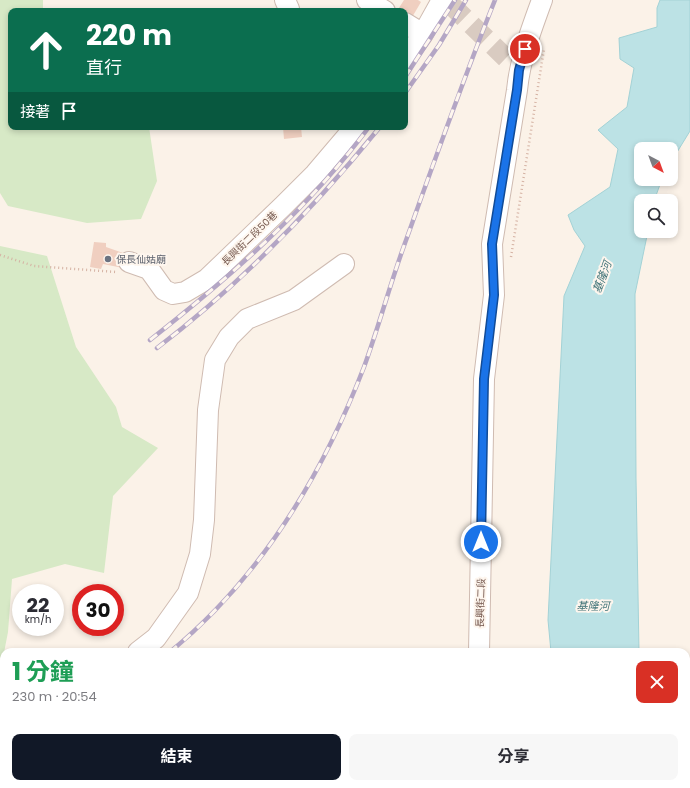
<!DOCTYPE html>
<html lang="zh-TW">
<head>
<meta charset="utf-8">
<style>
	:root { --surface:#fff; --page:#f7f7f7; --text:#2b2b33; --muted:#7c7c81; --accent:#111827 }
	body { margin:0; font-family:Poppins,"Noto Sans TC",sans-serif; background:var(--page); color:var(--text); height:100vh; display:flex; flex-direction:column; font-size:15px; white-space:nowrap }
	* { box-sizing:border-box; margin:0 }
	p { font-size:13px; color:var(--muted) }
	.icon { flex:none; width:22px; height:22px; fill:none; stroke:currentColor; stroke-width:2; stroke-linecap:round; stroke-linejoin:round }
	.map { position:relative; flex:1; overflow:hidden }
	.panel { position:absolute; left:0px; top:648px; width:690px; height:140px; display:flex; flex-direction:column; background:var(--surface); border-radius:12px 12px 0 0; box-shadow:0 2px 6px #0003 }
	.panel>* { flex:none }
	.guide { position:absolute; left:8px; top:8px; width:400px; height:122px; border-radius:8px; box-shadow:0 2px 6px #0003; background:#0b6e4f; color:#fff; overflow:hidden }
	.needle { width:26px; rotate:139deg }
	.buttons { position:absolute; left:634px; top:142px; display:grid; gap:8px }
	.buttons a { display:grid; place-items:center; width:44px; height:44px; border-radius:8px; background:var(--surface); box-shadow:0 2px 6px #0003; font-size:20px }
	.speed { position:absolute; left:12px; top:584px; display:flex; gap:8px; font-size:20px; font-weight:700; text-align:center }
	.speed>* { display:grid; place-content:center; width:52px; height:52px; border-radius:50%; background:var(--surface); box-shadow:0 2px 6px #0003; line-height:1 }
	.speed small { font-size:10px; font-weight:400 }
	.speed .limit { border:6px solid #d22; background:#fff; color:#111 }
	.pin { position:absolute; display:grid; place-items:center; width:34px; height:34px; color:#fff; margin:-17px; border:2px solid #fff; border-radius:50%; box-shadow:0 1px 4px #0007 }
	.me { position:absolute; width:44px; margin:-22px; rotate:0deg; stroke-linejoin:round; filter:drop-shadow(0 0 3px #0008) }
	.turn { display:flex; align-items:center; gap:14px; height:84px; padding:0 12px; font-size:18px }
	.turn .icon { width:52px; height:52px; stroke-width:2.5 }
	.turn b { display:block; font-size:28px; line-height:34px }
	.then { display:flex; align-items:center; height:38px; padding:0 12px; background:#0003; gap:8px; font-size:15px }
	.round { display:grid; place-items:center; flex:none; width:42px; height:42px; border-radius:8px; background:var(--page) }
	.overview { display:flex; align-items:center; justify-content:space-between; height:68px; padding:0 12px }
	h1 { font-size:24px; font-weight:700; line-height:30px; color:#1e9e55 }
	.primary-button { display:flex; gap:8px; margin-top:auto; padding:8px 12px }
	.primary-button a { flex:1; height:46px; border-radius:8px; background:var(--accent); color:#fff; font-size:16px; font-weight:700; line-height:46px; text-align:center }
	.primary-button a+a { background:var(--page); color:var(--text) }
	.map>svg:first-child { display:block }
	.green { fill:#d7e9c6 }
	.water { fill:#bce2e5; stroke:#a3d2d6 }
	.building { fill:#f0cfc0 }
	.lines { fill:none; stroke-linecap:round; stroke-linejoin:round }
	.minor-tunnel { stroke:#d9cbc1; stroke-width:20; stroke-dasharray:20 10; stroke-linecap:butt }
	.minor-casing { stroke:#cfbbb1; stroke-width:22 }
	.path { stroke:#d5b2a3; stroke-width:2.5; stroke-dasharray:1 3; stroke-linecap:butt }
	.minor { stroke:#fff; stroke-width:20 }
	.rail-casing { stroke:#b4a6c5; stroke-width:4.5 }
	.rail { stroke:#fef6ee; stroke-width:3; stroke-dasharray:9; stroke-linecap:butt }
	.route-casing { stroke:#114b97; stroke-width:10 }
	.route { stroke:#1a73e8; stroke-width:7 }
	.worship-dot { fill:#6b7280; stroke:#fef6ee; stroke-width:1.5 }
	.labels { text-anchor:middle; stroke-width:4; stroke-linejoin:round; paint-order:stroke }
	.street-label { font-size:10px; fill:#74574d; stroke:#fef6ee }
	.worship-label { font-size:10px; fill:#5b616d; stroke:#fef6ee; text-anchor:start }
	.water-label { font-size:11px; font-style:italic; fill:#417478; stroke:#fef6ee }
</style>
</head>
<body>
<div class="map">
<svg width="690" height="788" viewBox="0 0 690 788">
	<rect width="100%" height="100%" fill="#fbf2e8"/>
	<path class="green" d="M0 0H43V11H11V127H149L157 181 141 219 87 223 8 206 0 193Z
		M0 246 47 256 76 347 116 407 122 427 158 448 113 496 104 573 65 564 12 579 8 632 0 673Z"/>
	<path class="water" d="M660 0H690V131L671 162V149H641V179H662L654 201H641V231H648L635 294 636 478 639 652H551L548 620 564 296 585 246 574 230 568 215 610 187 618 149 598 130 627 107 634 68 620 59 619 38 657 27V8Z
		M549 784H644V788H549Z"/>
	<path class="building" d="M404 0H418L421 2 411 19 405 16V11H397Z
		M283 127H301L302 137 284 139Z
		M94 242 106 243V247L126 254 123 268 103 264 101 269 90 267Z"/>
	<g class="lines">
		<path class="minor-tunnel" d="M450 4 506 58"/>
		<g class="minor-casing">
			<path id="minor" d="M285 0 289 9
				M367 0 385 11
				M405 23 423 34
				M405 59 423 34 442 0
				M129 262 149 269 164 290 173 294 185 292 207 279 283 206 315 174 355 127
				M138 652 156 638 188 593 200 554 204 520 208 410 215 360 229 337 247 319 294 300 344 264
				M479 652 484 379 494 295 492 244 517 90C520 59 531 30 542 0
				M0 734 4 732
				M476 788V784"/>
		</g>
		<path class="path" d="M0 255 34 266 116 272
			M511 257 544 49"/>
		<use href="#minor" class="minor"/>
		<g class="rail-casing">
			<path id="rail" d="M405 77 455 0
				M405 93 439 45 466 0
				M150 340C230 277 308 209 369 127
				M157 348C241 284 313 209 380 127
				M170 652C261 577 322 476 364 367 379 326 390 284 405 243 434 162 463 80 495 0
				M0 757 4 755"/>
		</g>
		<use href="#rail" class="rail"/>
	</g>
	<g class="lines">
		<g class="route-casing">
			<path id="route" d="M481 542 484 379 494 295 492 244 517 90 519 70 525 49"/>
		</g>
		<use href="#route" class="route"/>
	</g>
	<circle class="worship-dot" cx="108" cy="259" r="4"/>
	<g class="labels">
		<g class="street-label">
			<text transform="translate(249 238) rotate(-44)" y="4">長興街二段50巷</text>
			<text transform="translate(480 603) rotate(-88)" y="4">長興街二段</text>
		</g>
		<g class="worship-label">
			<text x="116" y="263">保長仙姑廟</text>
		</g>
		<g class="water-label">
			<text transform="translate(602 277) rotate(-70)" y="4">基隆河</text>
			<text x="593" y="610">基隆河</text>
		</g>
	</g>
</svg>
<div class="buttons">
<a><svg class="needle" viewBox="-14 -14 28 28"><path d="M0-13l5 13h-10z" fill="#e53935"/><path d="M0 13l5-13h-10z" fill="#7c7c81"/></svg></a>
<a><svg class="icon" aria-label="search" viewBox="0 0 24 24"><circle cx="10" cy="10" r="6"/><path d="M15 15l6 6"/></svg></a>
</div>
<div class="speed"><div>22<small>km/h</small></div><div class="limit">30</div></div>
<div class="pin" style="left:525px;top:49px;background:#d93025"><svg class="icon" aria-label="arrive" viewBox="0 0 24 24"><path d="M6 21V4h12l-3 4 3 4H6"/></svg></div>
<svg class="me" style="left:481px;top:542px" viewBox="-20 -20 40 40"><circle r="17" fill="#1a73e8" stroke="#fff" stroke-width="3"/><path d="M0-11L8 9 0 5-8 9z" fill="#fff"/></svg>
<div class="guide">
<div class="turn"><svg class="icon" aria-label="ahead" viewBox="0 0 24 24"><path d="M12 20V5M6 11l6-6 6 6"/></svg><div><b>220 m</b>直行</div></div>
<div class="then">接著<svg class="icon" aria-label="arrive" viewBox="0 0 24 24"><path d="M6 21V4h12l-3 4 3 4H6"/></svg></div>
</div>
<section class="panel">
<div class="overview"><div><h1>1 分鐘</h1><p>230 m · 20:54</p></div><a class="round" style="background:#d93025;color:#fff"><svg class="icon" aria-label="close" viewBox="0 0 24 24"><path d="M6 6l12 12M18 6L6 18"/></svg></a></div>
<div class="primary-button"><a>結束</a><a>分享</a></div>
</section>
</div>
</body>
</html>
